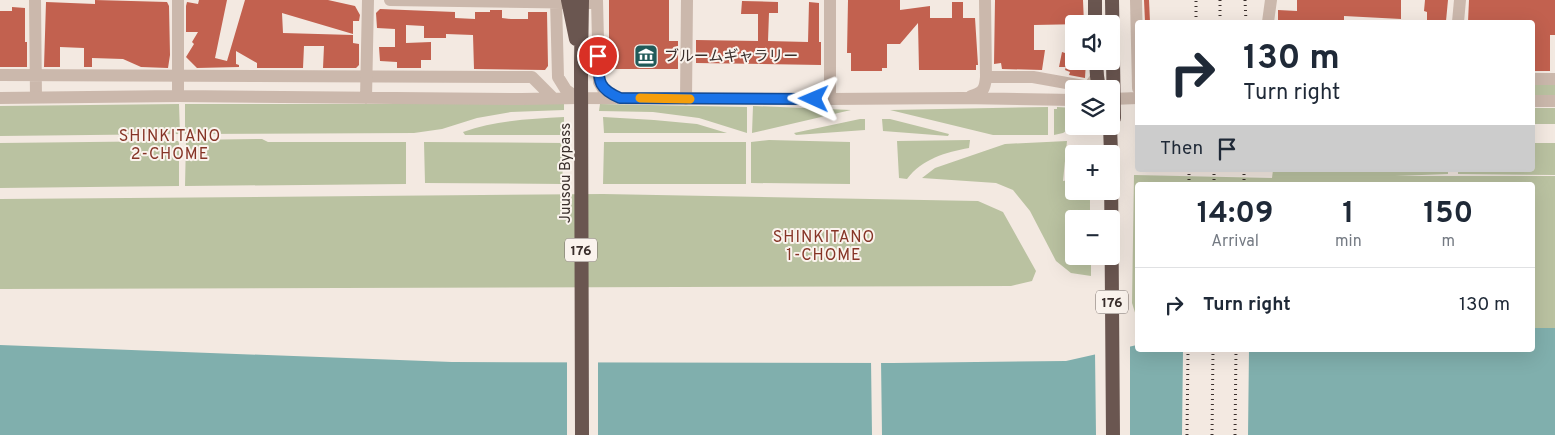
<!DOCTYPE html>
<html lang="en">
<head>
<meta charset="utf-8">
<style>
	:root { --surface:#fff; --page:#f2f2f3; --text:#1f2937; --muted:#747a83; --line:#e0e1e3 }
	body { margin:0; font-family:Overpass,"Noto Sans JP",sans-serif; background:var(--page); color:var(--text); height:100vh; display:flex; flex-direction:column; font-size:19px; white-space:nowrap }
	* { box-sizing:border-box; margin:0 }
	p { font-size:16px; color:var(--muted) }
	.icon { flex:none; width:28px; height:28px; fill:none; stroke:currentColor; stroke-width:2; stroke-linecap:round; stroke-linejoin:round }
	.map { position:relative; flex:1; overflow:hidden }
	.drawer { position:absolute; left:1135px; top:182px; width:400px; height:170px; display:flex; flex-direction:column; background:var(--surface); border-radius:5px; box-shadow:0 5px 20px #0002 }
	.drawer>* { flex:none }
	.guide { position:absolute; left:1135px; top:20px; width:400px; height:152px; border-radius:5px; box-shadow:0 5px 20px #0002; background:#fff; color:var(--text); overflow:hidden }
	.fabs { position:absolute; left:1065px; top:15px; display:grid; gap:10px }
	.fabs a { display:grid; place-items:center; width:55px; height:55px; border-radius:5px; background:var(--surface); box-shadow:0 5px 20px #0002; font-size:25px }
	.pin { position:absolute; display:grid; place-items:center; width:42px; height:42px; color:#fff; margin:-21px; border:2px solid #fff; border-radius:50%; box-shadow:0 1px 5px #0007 }
	.me { position:absolute; width:55px; margin:-28px; rotate:271deg; stroke-linejoin:round; filter:drop-shadow(0 0 4px #0008) }
	.turn { display:flex; align-items:center; gap:18px; height:105px; padding:0 25px; font-size:22px }
	.turn .icon { width:65px; height:65px; stroke-width:2.5 }
	.turn b { display:block; font-size:35px; line-height:42px }
	.then { display:flex; align-items:center; height:48px; padding:0 25px; background:#0003; gap:10px; font-size:19px }
	.eta { display:flex; justify-content:space-evenly; align-items:center; height:85px; text-align:center }
	.eta b { font-size:30px; font-weight:700; line-height:35px }
	ul { padding:0; list-style:none }
	li { display:flex; align-items:center; gap:15px; height:75px; padding:0 25px; border-top:1px solid var(--line) }
	li div { flex:1 }
	li b { display:block; font-size:19px }
	li em { font-style:normal }
	.map>svg:first-child { display:block }
	.green { fill:#bac2a1 }
	.water { fill:#80afad }
	.pier { fill:#f3e9e1 }
	.building { fill:#c2614f }
	.lines { fill:none; stroke-linecap:round; stroke-linejoin:round }
	.minor { stroke:#cbb8ac; stroke-width:12 }
	.tertiary { stroke:#cbb8ac; stroke-width:12 }
	.trunk { stroke:#6a5650; stroke-width:14 }
	.rail { stroke:#392e2b; stroke-width:3; stroke-dasharray:1 4; stroke-linecap:butt }
	.trunk-bridge { stroke:#6a5650; stroke-width:14 }
	.route-casing { stroke:#114b97; stroke-width:12 }
	.route { stroke:#1a73e8; stroke-width:9 }
	.slow { stroke:#f59e0b; stroke-width:9 }
	.labels { text-anchor:middle; stroke-width:4; stroke-linejoin:round; paint-order:stroke }
	.shield { fill:#faf3ed; stroke:#736965; stroke-width:1 }
	.shield-label { font-size:14px; font-weight:bold; fill:#392e2b }
	.poi-label { font-size:15px; fill:#392e2b; stroke:#faf3ed; text-anchor:start }
	.street-label { font-size:15px; fill:#392e2b; stroke:#faf3ed }
	.neighbourhood-label { font-size:16px; letter-spacing:1px; fill:#863426; stroke:#faf3ed }
</style>
</head>
<body>
<div class="map">
<svg width="1555" height="435" viewBox="0 0 1555 435">
	<rect width="100%" height="100%" fill="#f3e9e1"/>
	<path class="green" d="M1533 83H1555V95H1533Z
		M179 104 180 134 0 136V106Z
		M185 104H564V110L511 112 477 118 442 129 414 133 185 134Z
		M600 104 747 107V133L699 118 653 112 599 111Z
		M753 106 851 110 752 133Z
		M1048 107V135H993L890 110Z
		M1057 107 1074 108V126L1063 133 1054 135V109H1057Z
		M1532 108H1555V124H1533Z
		M564 117V135H465L463 132C496 120 530 119 564 117Z
		M603 117 654 120 697 124 727 133H604Z
		M860 119H865V130L796 135 794 133Z
		M882 119H890L949 134 948 136 883 131Z
		M262 139 268 142H406V184L185 186 186 140Z
		M769 140 850 142V184L751 183V142Z
		M970 140 969 148C946 152 922 159 907 179L899 178 897 141Z
		M179 141V186L0 188V143Z
		M1067 141 1063 181 1074 179V191H1090V219H1074V256H1091V276L1071 273 1056 261 1030 211 1013 190 996 183 922 178 935 168 1005 144Z
		M424 142 564 143 562 184 425 183Z
		M604 142H746V184H603Z
		M1533 143H1555V175L1458 174V170H1532Z
		M1273 170H1448V174L1395 176H1555V328H1533L1532 185H1138L1137 319 1132 303 1134 175 1272 178Z
		M603 194 978 201 1003 212 1036 271 1032 281 1011 286 0 289V199Z"/>
	<path class="water" d="M1533 328H1555V435H0V345L452 362 893 363 1066 361 1137 345 1138 350H1532Z"/>
	<path class="pier" d="M1130 344V435H1096L1095 352Z
		M1183 350H1249L1248 435H1182Z
		M567 360H598V435H567Z
		M871 360H881L882 435H872Z"/>
	<path class="building" d="M95 0 167 2 169 6 170 55 168 68 141 67 123 59 92 58V67H84V48L60 47V67H44L46 2 95 4Z
		M199 0H227L215 58 227 61 245 0H328L355 6 360 15 359 21H353V34L282 13 283 33 353 35V43L359 44V65L356 68H323L324 46H304L303 68H257V63L236 51V64L239 65V67L197 68 186 57 194 44 192 42 198 32H186V6L187 2 198 4Z
		M609 0H669V41H678V69H607L606 42H609Z
		M848 0H900V10L930 6V18H952V2H963V18H975L978 65H976V70H919L918 23 900 44H887V68H882V71H851V53H847Z
		M995 0H1083L1084 24 1034 25V50H1045L1042 70 1002 69 1001 63 994 64Z
		M1144 0H1149L1150 22H1145Z
		M1297 0H1401V19L1344 16V22H1278V10L1297 11Z
		M1425 0H1448L1446 21 1427 22V12L1424 11Z
		M1469 0H1555V35H1550V71H1532V22H1468Z
		M742 1 778 2V13H769L768 41 808 42 809 2 819 3V42H821V65L696 63V40L758 41V14H741Z
		M12 7 25 8V42H27V67H0V11H12Z
		M380 9 455 12V18L475 19V12H490V10H502V18L511 19H528V12H547L548 66 545 70 474 69 473 35 446 34V38H424V26L406 25V43L431 42V60H421V68H397V62L380 61 379 47H395V29L377 28 376 13Z
		M1062 52 1074 56V61H1086L1085 78 1069 75 1070 72 1065 70 1066 67H1059Z"/>
	<g class="lines">
		<path class="minor" d="M35 0 36 97
			M390 0 597 3
			M556 0 558 77 566 90 578 98
			M597 0 599 82 603 89 617 97
			M830 0V99
			M1136 0 1138 88
			M1268 22 1271 0
			M1458 22 1460 0
			M0 75 532 77 553 98
			M986 77H1033L1089 87 1097 76
			M1532 79H1555
			M971 96C983 93 985 89 986 77L985 0
			M522 99 578 98 830 99 962 98 1074 100
			M686 99 687 0
			M1111 99 1138 98
			M1532 101H1555"/>
		<path class="tertiary" d="M178 0V96
			M0 98 178 96 522 99
			M366 98 368 0"/>
		<path class="trunk" d="M1095 0V24
			M1096 61 1097 76 1099 89
			M1110 126 1111 154
			M1111 168 1113 435"/>
		<path class="rail" d="M1220 0V22
			M1245 0 1246 22
			M1196 22V0
			M1189 185V170
			M1214 185V170
			M1244 185V170
			M1187 435 1188 350
			M1212 435 1213 350
			M1235 435 1236 350"/>
		<path class="trunk-bridge" d="M568 0 576 39
			M1112 0 1114 118
			M582 435 581 64 582 0"/>
	</g>
	<g class="lines">
		<g class="route-casing">
			<path id="route" d="M598 56C599 79 596 88 620 98L814 99"/>
		</g>
		<use href="#route" class="route"/>
		<path class="slow" d="M640 98 690 99"/>
	</g>
	<defs>
		<g id="museum-square" transform="scale(1.25)"><rect x="-9" y="-9" width="18" height="18" rx="4" fill="#215a59" stroke="#faf3ed"/><path d="M0-6L6-3V-2H-6V-3ZM-5-1h2V3h-2ZM-1-1h2V3h-2ZM3-1h2V3H3ZM-6 4H6V6H-6Z" fill="#fff"/></g>
	</defs>
	<g fill-rule="evenodd">
		<use href="#museum-square" x="646" y="56"/>
	</g>
	<g class="labels">
		<g class="shield">
			<rect x="565" y="238.5" width="32" height="23" rx="4"/>
			<rect x="1096" y="290.5" width="32" height="23" rx="4"/>
		</g>
		<g class="shield-label">
			<text x="581" y="255">176</text>
			<text x="1112" y="307">176</text>
		</g>
		<g class="poi-label">
			<text x="664" y="61">ブルームギャラリー</text>
		</g>
		<g class="street-label">
			<text transform="translate(565 173) rotate(-90)" y="5">Juusou Bypass</text>
		</g>
		<g class="neighbourhood-label">
			<text x="170" y="141">SHINKITANO<tspan x="170" dy="18">2-CHOME</tspan></text>
			<text x="824" y="242">SHINKITANO<tspan x="824" dy="18">1-CHOME</tspan></text>
		</g>
	</g>
</svg>
<div class="fabs">
<a><svg class="icon" aria-label="sound" viewBox="0 0 24 24"><path d="M4 9h4l5-4v14l-5-4H4zM17 9q2 3 0 6"/></svg></a>
<a><svg class="icon" aria-label="layers" viewBox="0 0 24 24"><path d="M12 4l9 5-9 5-9-5zM3 14l9 5 9-5"/></svg></a>
<a>+</a>
<a>−</a>
</div>
<div class="pin" style="left:598px;top:56px;background:#d93025"><svg class="icon" aria-label="arrive" viewBox="0 0 24 24"><path d="M6 21V4h12l-3 4 3 4H6"/></svg></div>
<svg class="me" style="left:814px;top:99px" viewBox="-20 -20 40 40"><path d="M0-17L14 15 0 8-14 15z" fill="#1a73e8" stroke="#fff" stroke-width="4"/></svg>
<div class="guide">
<div class="turn"><svg class="icon" aria-label="right" viewBox="0 0 24 24"><path d="M7 20v-9h11M14 6l5 5-5 5"/></svg><div><b>130 m</b>Turn right</div></div>
<div class="then">Then<svg class="icon" aria-label="arrive" viewBox="0 0 24 24"><path d="M6 21V4h12l-3 4 3 4H6"/></svg></div>
</div>
<section class="drawer">
<div class="eta">
<div><b>14:09</b><p>Arrival</p></div>
<div><b>1</b><p>min</p></div>
<div><b>150</b><p>m</p></div>
</div>
<ul>
<li><svg class="icon" aria-label="right" viewBox="0 0 24 24"><path d="M7 20v-9h11M14 6l5 5-5 5"/></svg><div><b>Turn right</b></div><em>130 m</em></li>
</ul>
</section>
</div>
</body>
</html>
